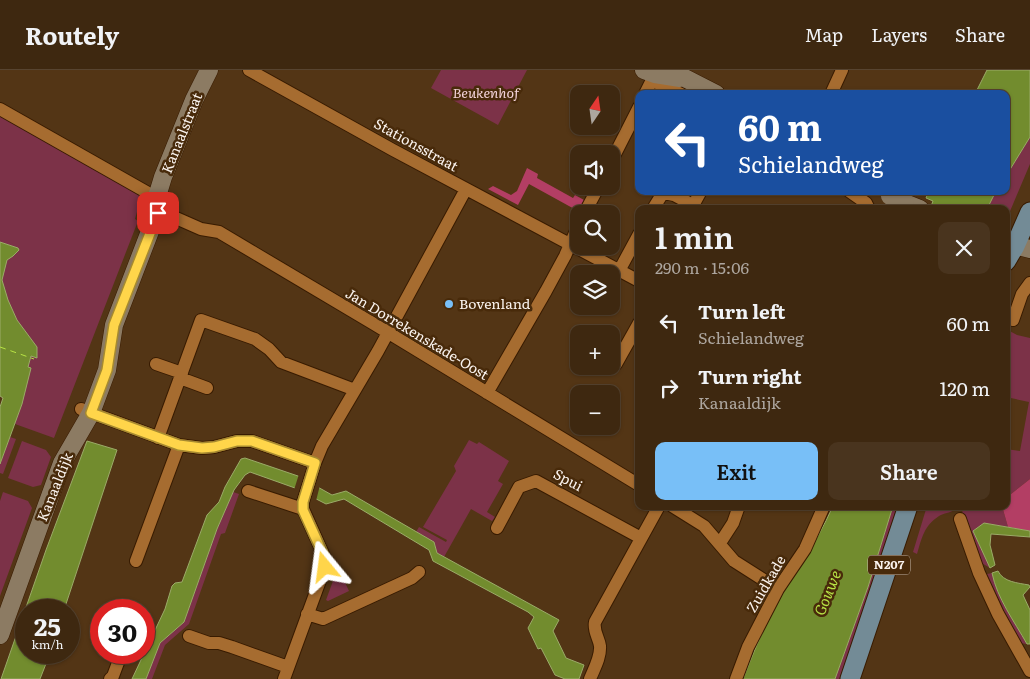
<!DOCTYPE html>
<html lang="en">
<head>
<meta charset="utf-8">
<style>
	:root { --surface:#3e2810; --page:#49341e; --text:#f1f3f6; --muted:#ada69f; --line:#574430; --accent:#78bff7 }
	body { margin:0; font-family:Literata,serif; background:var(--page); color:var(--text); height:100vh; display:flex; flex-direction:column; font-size:19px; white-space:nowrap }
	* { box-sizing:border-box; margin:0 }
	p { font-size:16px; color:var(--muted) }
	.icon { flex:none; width:28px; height:28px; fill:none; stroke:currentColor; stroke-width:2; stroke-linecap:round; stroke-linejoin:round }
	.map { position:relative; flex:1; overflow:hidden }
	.sheet { position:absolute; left:635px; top:135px; width:375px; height:305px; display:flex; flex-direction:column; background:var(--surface); border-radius:10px; box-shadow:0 1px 4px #0004,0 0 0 1px var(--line) }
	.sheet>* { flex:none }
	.banner { position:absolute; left:635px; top:20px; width:375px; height:105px; border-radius:10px; box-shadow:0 1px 4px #0004,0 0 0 1px var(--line); background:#1a4fa0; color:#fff; overflow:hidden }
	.needle { width:32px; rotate:13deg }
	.buttons { position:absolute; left:570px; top:15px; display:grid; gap:10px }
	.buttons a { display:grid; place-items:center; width:50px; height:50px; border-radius:10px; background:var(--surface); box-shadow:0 1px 4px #0004,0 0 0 1px var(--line); font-size:25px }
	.speed { position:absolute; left:15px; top:529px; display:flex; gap:10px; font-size:25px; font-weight:700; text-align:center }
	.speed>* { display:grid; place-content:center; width:65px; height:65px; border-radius:50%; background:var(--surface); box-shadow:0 1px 4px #0004,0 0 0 1px var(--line); line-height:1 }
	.speed small { font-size:12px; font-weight:400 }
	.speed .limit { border:8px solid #d22; background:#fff; color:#111 }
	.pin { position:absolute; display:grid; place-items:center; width:42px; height:42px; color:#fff; margin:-21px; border-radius:10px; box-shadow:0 2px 8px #0006 }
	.me { position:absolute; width:55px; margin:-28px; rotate:344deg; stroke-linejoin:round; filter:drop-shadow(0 0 4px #0008) }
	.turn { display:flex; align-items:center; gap:18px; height:105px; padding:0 20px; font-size:22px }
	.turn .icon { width:65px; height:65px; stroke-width:2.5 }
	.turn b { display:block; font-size:35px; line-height:42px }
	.round { display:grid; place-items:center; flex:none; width:52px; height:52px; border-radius:10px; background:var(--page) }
	.headline { display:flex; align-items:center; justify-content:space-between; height:85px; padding:0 20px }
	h1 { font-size:30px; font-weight:600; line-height:38px }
	.primary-button { display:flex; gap:10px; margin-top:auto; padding:10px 20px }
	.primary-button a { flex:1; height:58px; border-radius:10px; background:var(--accent); color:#111; font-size:20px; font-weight:600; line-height:58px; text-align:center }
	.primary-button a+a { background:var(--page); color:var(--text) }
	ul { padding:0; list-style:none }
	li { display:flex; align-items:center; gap:15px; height:65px; padding:0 20px }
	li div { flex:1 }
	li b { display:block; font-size:19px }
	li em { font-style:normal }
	header { display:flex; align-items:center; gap:30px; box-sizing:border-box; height:70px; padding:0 25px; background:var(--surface); border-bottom:1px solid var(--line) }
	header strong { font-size:24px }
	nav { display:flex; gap:28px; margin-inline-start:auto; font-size:18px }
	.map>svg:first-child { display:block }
	.green { fill:#7c3248 }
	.forest { fill:#b33e64 }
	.water { fill:#728c2e; stroke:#9bab68 }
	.pier { fill:#533515 }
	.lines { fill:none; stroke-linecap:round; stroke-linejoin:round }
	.ferry { stroke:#b7e345; stroke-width:1; stroke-dasharray:6 5; stroke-linecap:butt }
	.street-casing { stroke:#381b00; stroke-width:14 }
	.secondary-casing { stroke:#381b00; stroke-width:19 }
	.primary-casing { stroke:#381b00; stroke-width:21 }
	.street { stroke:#a66c30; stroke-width:12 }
	.secondary { stroke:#8c7b63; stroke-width:18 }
	.primary { stroke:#738b96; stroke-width:19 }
	.secondary-bridge-casing { stroke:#381b00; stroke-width:19; stroke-linecap:butt }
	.secondary-bridge { stroke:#8c7b63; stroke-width:18 }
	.route-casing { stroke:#a68a30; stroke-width:12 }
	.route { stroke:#ffd54a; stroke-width:9 }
	.poi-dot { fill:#78bff7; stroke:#482a0a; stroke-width:2 }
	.labels { text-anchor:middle; stroke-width:5; stroke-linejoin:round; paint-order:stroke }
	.shield { fill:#482a0a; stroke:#c5b7aa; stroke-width:1 }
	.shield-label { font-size:12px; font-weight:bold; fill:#faf3ee }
	.park-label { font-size:14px; font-style:italic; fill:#f3d2d9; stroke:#482a0a }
	.street-label { font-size:14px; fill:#faf3ee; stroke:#482a0a }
	.poi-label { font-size:14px; fill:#faf3ee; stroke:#482a0a; text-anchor:start }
	.water-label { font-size:15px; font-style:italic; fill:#b7e345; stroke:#482a0a }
</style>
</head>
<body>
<header>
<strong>Routely</strong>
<nav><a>Map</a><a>Layers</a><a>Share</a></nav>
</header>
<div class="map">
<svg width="1030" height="609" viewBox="0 0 1030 609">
	<rect width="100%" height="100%" fill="#533515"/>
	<path class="green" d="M441 0H527L498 55 431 18Z
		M0 39 135 122 141 127 135 149 138 151 54 368 15 354 0 337 3 328 0 326Z
		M1030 67V94L1008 146 1006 147V139H987L996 121H1006V106Z
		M1006 259 1017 265 1030 268V409L1006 428V379L1020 381 1029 332 1006 327Z
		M10 367 16 369 3 404 0 403V394Z
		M469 370 477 374 479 372 509 391 498 411 503 414 487 442 495 447 492 451 471 439 444 487 437 483 434 472 416 462 419 457 446 472 447 470 423 457 456 401 454 396Z
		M22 371 46 380 51 387 41 415 33 417 8 408Z
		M3 422 28 431 32 438 0 526V431Z
		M233 422 239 424 225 463 221 464 189 554 165 575 152 609H146L160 573 184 552 217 459Z
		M893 436H897L858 560 839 609H835L868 517Z
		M927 436H953L954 440C950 443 944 443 939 446 924 456 922 467 917 484L913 482Z
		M962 436H1002L1008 457 984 453 973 461 990 498 980 492 963 450Z
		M337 500H339L349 521 328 531 326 530Z
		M992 503C997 528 1014 551 1027 574L1020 573 987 508V504Z"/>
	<path class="forest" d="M527 98 538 104 537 108 573 128 575 125 584 130 578 141 529 114 518 135 488 119 493 116 511 125 517 121Z
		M1030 409V461L1008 457 1002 436H1006V428Z"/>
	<path class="water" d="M987 0H1030V67L1006 106V24H975Z
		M929 121H996L987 139H930L933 131 926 128Z
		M0 172 18 178 19 180 13 186 7 190 2 210 8 230 17 250 37 277V288L31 286 28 297 31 298 22 334 0 394V337L3 328 0 326Z
		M87 371 117 380 64 540H26V582L50 583 49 586 40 609H1L46 480Z
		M245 388 298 406 332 425 346 421 434 472 437 483 559 550 553 561 566 588 584 595 579 609H565L555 605 541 578 538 579 528 558 534 547 528 542 433 491 429 480 344 429 326 434 295 418 250 402 245 405 234 420 217 459 184 552 160 573 146 609H132L165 539 172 516 175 513 182 512 207 445 219 432 225 417 241 389Z
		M833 436H893L868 517 835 609H743C752 586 761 564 772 542 791 506 816 475 833 436Z
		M984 453 1030 461V467L991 464 990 475 995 495 990 498 973 461Z
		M998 501C1003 512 1018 513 1029 515L1030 517 1023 525 1030 540V574H1027C1014 551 997 528 992 503Z"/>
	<path class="pier" d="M299 404 320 415 316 431 294 420Z"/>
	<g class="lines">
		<path class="ferry" d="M0 277 34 289"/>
		<g class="street-casing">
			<path id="street" d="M249 0 393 80 639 211
				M653 11 681 24
				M645 24 655 4
				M831 24 842 0
				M0 39 157 128
				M611 92 639 37
				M849 121 866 133 869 139
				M653 139 661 126 664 123 674 125 691 134 695 132 701 121
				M584 144 599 116
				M176 148 201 159 219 162 374 254 639 415
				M619 201 639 164
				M1013 250 1022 224 1030 213
				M156 294 182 303
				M616 294 639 253
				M180 308 207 318
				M487 323 546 221 565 186 579 154
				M81 339 179 375 202 378 214 377 237 371H252L315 393 322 376 378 281 466 119
				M158 368 201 250 255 269 269 279 281 292 355 320
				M248 421 303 439
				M672 436 704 456 734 491 778 519
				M960 449 979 503 998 544 1030 601
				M497 458 519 417 536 411 641 468
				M720 473 733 453 739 436
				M136 491 179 375
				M307 544 323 549 412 508 419 502
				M189 566 209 573H219L232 577 288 597
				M110 609 113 606 122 582
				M284 609 325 497 324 486 303 439V432L315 393
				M590 609C594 599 601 587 600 576 599 568 593 561 595 552L659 436
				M736 609 748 577 778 519 805 479 824 436"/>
		</g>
		<g class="secondary-casing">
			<path id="secondary" d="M644 0 655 4 680 8
				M669 0 716 24
				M905 133 920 139
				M1006 173 1030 179
				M0 565 62 393 91 343 107 300 114 255 157 143 156 130 163 107 194 30 209 0"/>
		</g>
		<g class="primary-casing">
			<path id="primary" d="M1006 191 1015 176 1030 142
				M850 609 908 436"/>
		</g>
		<use href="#street" class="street"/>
		<use href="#secondary" class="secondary"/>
		<use href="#primary" class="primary"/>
		<g class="secondary-bridge-casing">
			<path id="secondary-bridge" d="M890 126 905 133"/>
		</g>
		<use href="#secondary-bridge" class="secondary-bridge"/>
	</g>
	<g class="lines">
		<g class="route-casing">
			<path id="route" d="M158 143 114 255 107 300 91 343 179 375 202 378 214 377 237 371H252L315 393 303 432V440L324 486 325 497"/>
		</g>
		<use href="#route" class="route"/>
	</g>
	<circle class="poi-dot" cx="449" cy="234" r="5"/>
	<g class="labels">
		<rect class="shield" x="868" y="485.5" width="42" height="19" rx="4"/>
		<g class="shield-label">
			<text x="889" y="499">N207</text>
		</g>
		<g class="park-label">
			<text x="486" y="28">Beukenhof</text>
		</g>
		<g class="street-label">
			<text transform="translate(182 63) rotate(-68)" y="5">Kanaalstraat</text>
			<text transform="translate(416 75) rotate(29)" y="5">Stationsstraat</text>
			<text transform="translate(417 264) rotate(31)" y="5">Jan Dorrekenskade-Oost</text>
			<text transform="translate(568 410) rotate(28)" y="5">Spui</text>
			<text transform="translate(55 417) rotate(-68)" y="5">Kanaaldijk</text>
			<text transform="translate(766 514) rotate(-60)" y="5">Zuidkade</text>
		</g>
		<g class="poi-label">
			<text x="459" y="239">Bovenland</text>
		</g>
		<g class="water-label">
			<text transform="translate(828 523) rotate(-68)" y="5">Gouwe</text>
		</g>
	</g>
</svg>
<div class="buttons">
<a><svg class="needle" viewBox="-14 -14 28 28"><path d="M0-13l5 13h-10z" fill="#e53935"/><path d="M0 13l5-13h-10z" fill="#ada69f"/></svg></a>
<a><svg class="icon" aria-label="sound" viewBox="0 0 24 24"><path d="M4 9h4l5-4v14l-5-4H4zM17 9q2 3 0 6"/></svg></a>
<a><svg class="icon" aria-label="search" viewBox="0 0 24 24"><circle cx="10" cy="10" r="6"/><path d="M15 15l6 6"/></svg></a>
<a><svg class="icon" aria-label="layers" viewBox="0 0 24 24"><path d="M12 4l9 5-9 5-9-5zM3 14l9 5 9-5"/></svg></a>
<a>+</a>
<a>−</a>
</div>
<div class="speed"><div>25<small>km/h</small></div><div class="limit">30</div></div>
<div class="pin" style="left:158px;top:143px;background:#d93025"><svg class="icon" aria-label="arrive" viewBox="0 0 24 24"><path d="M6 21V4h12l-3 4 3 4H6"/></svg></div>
<svg class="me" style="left:325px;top:497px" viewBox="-20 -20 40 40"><path d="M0-17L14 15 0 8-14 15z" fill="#ffd54a" stroke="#fff" stroke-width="4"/></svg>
<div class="banner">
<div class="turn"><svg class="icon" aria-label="left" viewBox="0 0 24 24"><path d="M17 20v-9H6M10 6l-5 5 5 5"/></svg><div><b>60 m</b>Schielandweg</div></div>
</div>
<section class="sheet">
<div class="headline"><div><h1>1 min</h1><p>290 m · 15:06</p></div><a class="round"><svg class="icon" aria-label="close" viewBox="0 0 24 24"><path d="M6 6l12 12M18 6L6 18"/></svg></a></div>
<ul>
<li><svg class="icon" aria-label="left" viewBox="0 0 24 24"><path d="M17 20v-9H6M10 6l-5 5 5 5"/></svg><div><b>Turn left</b><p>Schielandweg</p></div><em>60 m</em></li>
<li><svg class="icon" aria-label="right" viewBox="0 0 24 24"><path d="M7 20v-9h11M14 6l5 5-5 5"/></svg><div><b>Turn right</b><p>Kanaaldijk</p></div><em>120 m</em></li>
</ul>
<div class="primary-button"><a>Exit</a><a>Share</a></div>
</section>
</div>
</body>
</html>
